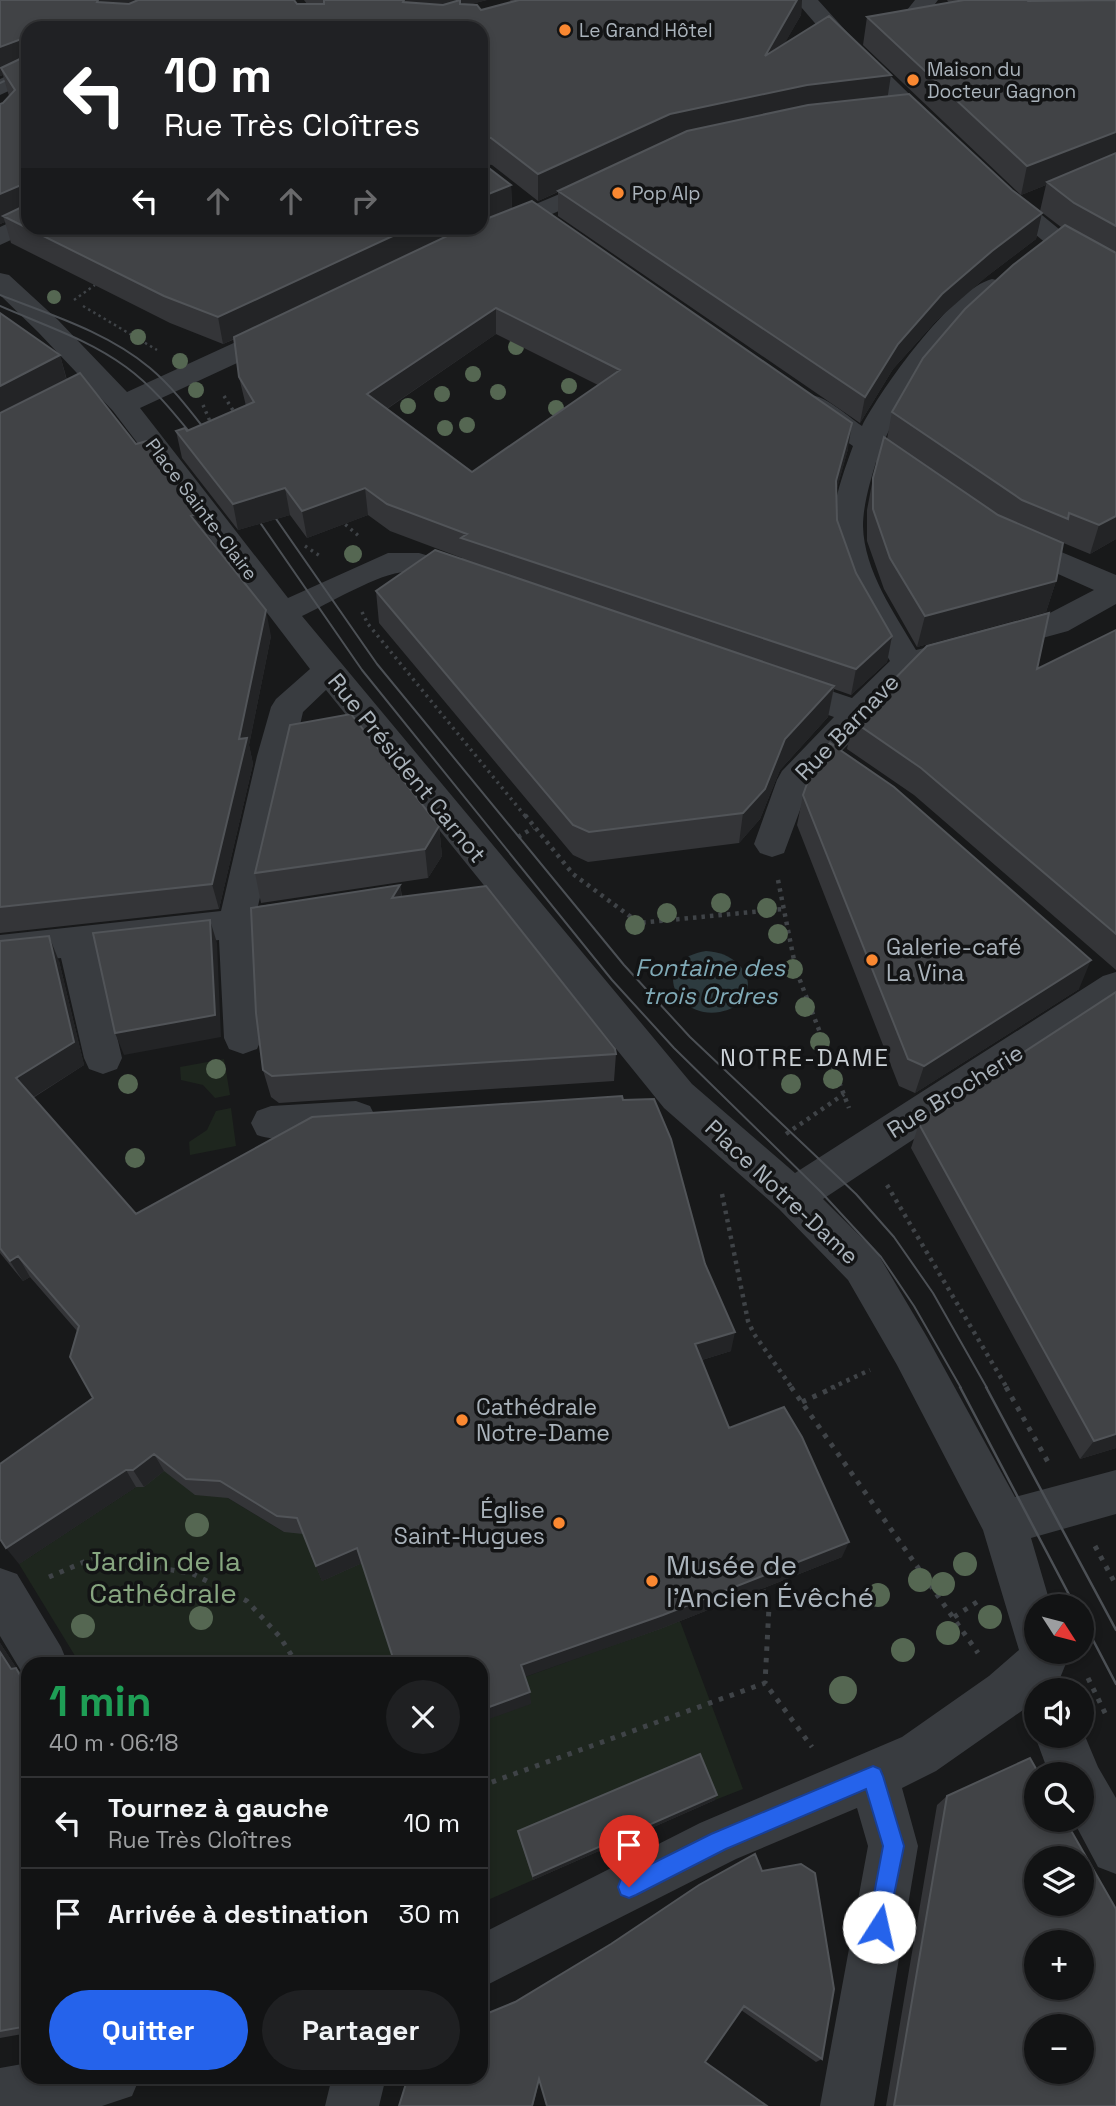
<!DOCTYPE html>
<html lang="fr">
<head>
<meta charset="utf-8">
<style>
	:root { --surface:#121314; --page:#1f2022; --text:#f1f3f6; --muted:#9c9ea0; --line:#313234; --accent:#2563eb }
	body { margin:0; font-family:"Space Grotesk",sans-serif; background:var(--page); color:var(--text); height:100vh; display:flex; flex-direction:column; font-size:26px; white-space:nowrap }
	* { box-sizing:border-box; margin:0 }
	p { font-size:23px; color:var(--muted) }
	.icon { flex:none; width:38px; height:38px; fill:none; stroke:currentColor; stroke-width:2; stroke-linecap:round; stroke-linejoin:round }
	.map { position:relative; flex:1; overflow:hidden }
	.details { position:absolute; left:21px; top:1657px; width:467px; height:427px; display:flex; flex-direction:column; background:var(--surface); border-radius:21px; box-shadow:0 4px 10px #0003,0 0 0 2px var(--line) }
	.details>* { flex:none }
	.top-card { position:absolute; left:21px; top:21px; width:467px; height:214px; border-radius:21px; box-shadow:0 4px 10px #0003,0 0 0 2px var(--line); background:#202124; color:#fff; overflow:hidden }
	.needle { width:46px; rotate:126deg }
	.buttons { position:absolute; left:1024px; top:1594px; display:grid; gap:14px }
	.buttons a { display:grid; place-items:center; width:70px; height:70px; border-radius:50%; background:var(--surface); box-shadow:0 4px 10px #0003,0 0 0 2px var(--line); font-size:35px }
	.pin { position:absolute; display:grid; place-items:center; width:60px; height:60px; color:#fff; margin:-72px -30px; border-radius:50% 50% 50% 0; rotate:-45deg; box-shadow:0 0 7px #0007 }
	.pin .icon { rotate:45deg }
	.me { position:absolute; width:77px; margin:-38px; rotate:10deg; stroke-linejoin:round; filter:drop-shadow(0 0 5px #0008) }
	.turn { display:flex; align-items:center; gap:24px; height:147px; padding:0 28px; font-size:32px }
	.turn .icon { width:91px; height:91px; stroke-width:2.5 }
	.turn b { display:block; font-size:49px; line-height:60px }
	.lanes { display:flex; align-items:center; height:66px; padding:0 28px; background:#0003; justify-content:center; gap:35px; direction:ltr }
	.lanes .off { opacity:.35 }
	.round { display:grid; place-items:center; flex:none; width:74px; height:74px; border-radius:37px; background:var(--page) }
	.overview { display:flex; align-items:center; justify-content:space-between; height:119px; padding:0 28px }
	h1 { font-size:42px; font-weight:800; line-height:52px; color:#1e9e55 }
	.button { display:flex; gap:14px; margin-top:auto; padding:14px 28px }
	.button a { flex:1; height:80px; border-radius:42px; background:var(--accent); color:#fff; font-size:28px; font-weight:800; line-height:80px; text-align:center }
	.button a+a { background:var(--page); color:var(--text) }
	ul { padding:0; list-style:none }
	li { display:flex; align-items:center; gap:21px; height:91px; padding:0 28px; border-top:2px solid var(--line) }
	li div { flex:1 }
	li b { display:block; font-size:26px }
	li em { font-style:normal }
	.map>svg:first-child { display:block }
	.green { fill:#1e261e }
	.water { fill:#2d3b3f }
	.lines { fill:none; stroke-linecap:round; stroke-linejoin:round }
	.path-far3 { stroke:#3f4347; stroke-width:2.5; stroke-dasharray:2.5 3.5; stroke-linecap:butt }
	.path-far2 { stroke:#3f4347; stroke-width:3.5; stroke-dasharray:2.5 4.5; stroke-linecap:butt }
	.path-far1 { stroke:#3f4347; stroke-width:4.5; stroke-dasharray:3.5 5; stroke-linecap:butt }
	.path { stroke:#3f4347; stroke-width:5; stroke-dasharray:4.5 7; stroke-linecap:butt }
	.minor { fill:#393c40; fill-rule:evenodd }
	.tram-far1 { stroke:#4c5055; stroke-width:2 }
	.tram { stroke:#4c5055; stroke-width:2.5 }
	.tree { fill:#556752 }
	.wall { fill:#343538; fill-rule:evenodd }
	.shaded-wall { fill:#232426 }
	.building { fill:#414346; stroke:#515458; stroke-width:2; fill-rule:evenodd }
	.route { fill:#2563eb; stroke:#184099; stroke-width:2 }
	.poi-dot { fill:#fa8831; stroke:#131415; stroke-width:2.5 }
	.labels { text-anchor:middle; stroke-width:7; stroke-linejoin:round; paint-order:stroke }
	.far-poi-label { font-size:19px; fill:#aab3bb; stroke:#131415; text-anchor:start }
	.far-street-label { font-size:19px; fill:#aab3bb; stroke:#131415 }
	.street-label { font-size:23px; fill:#aab3bb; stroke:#131415 }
	.poi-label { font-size:23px; fill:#aab3bb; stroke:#131415; text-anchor:start }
	.water-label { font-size:24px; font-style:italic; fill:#80aab7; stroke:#131415 }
	.neighbourhood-label { font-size:24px; letter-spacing:2px; fill:#cbd1d6; stroke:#131415 }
	.near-park-label { font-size:28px; fill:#87a680; stroke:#131415 }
	.near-poi-label { font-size:28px; fill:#aab3bb; stroke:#131415; text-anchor:start }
</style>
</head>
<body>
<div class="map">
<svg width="1116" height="2106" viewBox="0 0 1116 2106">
	<rect width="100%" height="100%" fill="#18191a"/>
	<path class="green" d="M224 1059 230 1095 215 1098 203 1085 181 1080 180 1067Z
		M231 1108 236 1146 190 1155 189 1142 207 1130 216 1111Z
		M177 1460 228 1498 284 1532 302 1530 322 1581 370 1557 395 1664H80L19 1564Z
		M680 1621 743 1789 715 1800 698 1761 533 1880 481 1903V1722L522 1678Z"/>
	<path class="water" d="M706 951C751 953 766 1003 720 1012 674 1020 649 960 706 951Z"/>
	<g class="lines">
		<path class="path-far3" d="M74 300 95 285
			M83 306 157 350"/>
		<path class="path-far2" d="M224 396 236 415
			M203 405 212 426
			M340 520 360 537
			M305 546 320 556
			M362 612 368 624 526 817"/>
		<path class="path-far1" d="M525 815 573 874 639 923 783 909
			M518 837 533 828
			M778 880 796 970 849 1108
			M786 1134 844 1094
			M887 1185 1007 1388
			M722 1194 748 1321 754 1334 792 1388
			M831 1388 870 1370"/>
		<path class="path" d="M791 1387 978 1653
			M1006 1387 1048 1462
			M802 1402 835 1387
			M1095 1546 1116 1585
			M49 1577 98 1556 193 1574 247 1601 280 1637 297 1664
			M763 1590 769 1607 765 1683
			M954 1617 977 1602
			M1088 1678 1107 1717
			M481 1786 765 1683 812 1747"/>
		<path class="minor" d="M795 0H818L855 41 941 125 945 130 941 135 933 137 925 135 839 51Z
			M915 0H938L923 20 885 34H869L866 29 869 24 907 10Z
			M28 66V82L0 95V79Z
			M607 174 616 176 619 181 616 186 504 235 495 238 486 235 482 230 486 225Z
			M1000 185 1009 188 1065 234 1116 262V281L1107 279 1047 244 991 198 987 193 991 188Z
			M28 214V228H37L0 245V227Z
			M0 273 9 275 58 320 127 392 273 325 283 323 293 325 297 331 293 337 140 408 288 598 388 553H419L479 571 484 578 479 585C455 592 431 572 406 572 383 571 326 605 302 616L692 1084 795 1173 1103 976 1116 972V1006L823 1199 878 1254 927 1337 1015 1497 1116 1470V1514L1031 1538 1051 1606H1036V1652H1063L1067 1661 1060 1678 1046 1690H1036V1699L1023 1710 936 1771 902 1788 918 1846 874 2106H820L868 1846 857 1808 736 1859 481 1988V1934L700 1823 902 1737 989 1676 1019 1650 983 1530 897 1365 848 1280 779 1209 664 1108 326 690 303 712 258 906 304 900 317 904 322 914 317 924 255 935 262 1038 257 1049 243 1054 229 1049 224 1038 219 940 98 954 122 1058 117 1069 103 1074 89 1069 84 1058 61 958 0 965V935L221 911 257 756 271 707 276 699 310 669 113 411 38 332 0 295Z
			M992 279 1001 281 1005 287 933 360 900 407 884 441 934 475 939 482 934 489C912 495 894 475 876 462 870 482 863 506 863 526 864 571 895 614 916 650L933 646 944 649 949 657 944 665 919 672 905 684 809 786 784 853 772 857 760 853 754 844 777 780 782 771 834 717 768 694 764 686 768 678 780 674 852 698 890 661C868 621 832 574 833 526 833 500 844 471 853 446L796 407 792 401 796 395C820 389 843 413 862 426 881 389 952 289 992 279Z
			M1011 531 1116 575V604L1068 631 995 651 984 648 979 640 984 632 1046 615 1094 590 1000 548 996 541 1000 534Z
			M356 1101 370 1106 376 1118 370 1130C344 1139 283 1144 257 1135L251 1123 257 1111 271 1106Z
			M0 1568 17 1574 61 1647 68 1664H28L27 1681 0 1636Z
			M1082 1729 1098 1767 1116 1798V1874L1098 1867 1073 1820H1082V1774H1049L1035 1736 1036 1735 1082 1736Z
			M28 2063V2077H140L132 2096 102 2106H0V2068Z
			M332 2077H386L379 2106H325Z"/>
		<path class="tram-far1" d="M0 83 28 69
			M0 295C51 315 107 332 150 368 175 389 194 416 214 441
			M0 306C43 325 88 339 126 367 155 388 177 417 200 445
			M265 503 377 664 624 965 690 1037 856 1194 894 1237 933 1293 987 1388
			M250 508 362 670 612 980 674 1048 821 1192 881 1257 914 1306 961 1388"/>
		<path class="tram" d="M960 1387 1075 1606
			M986 1387 1116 1630
			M1082 1619 1116 1684"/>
	</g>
	<g class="tree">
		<circle cx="54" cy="297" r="7"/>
		<circle cx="138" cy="337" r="8"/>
		<circle cx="516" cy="347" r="8"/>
		<circle cx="180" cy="361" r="8"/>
		<circle cx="473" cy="374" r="8"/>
		<circle cx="569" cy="386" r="8"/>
		<circle cx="196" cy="390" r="8"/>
		<circle cx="498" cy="392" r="8"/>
		<circle cx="442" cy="394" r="8"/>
		<circle cx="408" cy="406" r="8"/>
		<circle cx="556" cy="408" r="8"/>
		<circle cx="467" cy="425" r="8"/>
		<circle cx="445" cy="428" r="8"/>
		<circle cx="353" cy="554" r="9"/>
		<circle cx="721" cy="903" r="10"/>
		<circle cx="767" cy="908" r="10"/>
		<circle cx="667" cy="913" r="10"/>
		<circle cx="635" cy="925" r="10"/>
		<circle cx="778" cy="934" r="10"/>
		<circle cx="793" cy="969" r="10"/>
		<circle cx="805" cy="1007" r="10"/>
		<circle cx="820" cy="1042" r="10"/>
		<circle cx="216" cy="1069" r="10"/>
		<circle cx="833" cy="1079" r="10"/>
		<circle cx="128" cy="1084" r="10"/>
		<circle cx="791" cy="1084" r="10"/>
		<circle cx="135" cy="1158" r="10"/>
		<circle cx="197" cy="1525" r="12"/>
		<circle cx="965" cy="1564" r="12"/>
		<circle cx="920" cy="1580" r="12"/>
		<circle cx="943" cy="1584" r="12"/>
		<circle cx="878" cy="1595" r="12"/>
		<circle cx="990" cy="1617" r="12"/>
		<circle cx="201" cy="1618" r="12"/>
		<circle cx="83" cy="1626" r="12"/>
		<circle cx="948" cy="1633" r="12"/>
		<circle cx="903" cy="1650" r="12"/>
		<circle cx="843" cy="1690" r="14"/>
	</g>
	<path class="wall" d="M0 0 307 4 304 0H487L471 4 481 10 511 2 510 0H802L801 15 784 44 888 96 1042 213 1036 239 986 277 937 320 893 369 860 423 558 216V192L538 201 492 165 484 164 511 185 512 209 848 449 836 491 837 520 856 573 892 636 887 662 851 695 834 689 828 717 780 770 760 819 739 843 588 862 573 855 379 623 376 591 462 560V558L390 531 368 515 307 538 290 515 238 530 182 458 176 431H187L246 406 239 377 235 339 223 344 170 323 11 243 5 222 0 224 3 103 9 96 3 75 0 76ZM28 28H481V228H28ZM496 334 598 385 472 472 387 409Z
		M947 0H1027L1028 1 1116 0V539L1090 554 1061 542 1056 581 1046 612 917 647 884 589 867 541V510L873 478 887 439 892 412 1061 227 1040 211 1046 185 1021 195 863 45 867 17 949 3Z
		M0 313 60 355 67 380 136 444 202 512 207 535 271 636 249 745 253 764 219 909 0 933Z
		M1116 630V970L914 795 847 749 853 721 1037 669Z
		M803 795 1079 989 915 1093 899 1086 797 825Z
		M439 826 442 856 428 878 261 903 255 873Z
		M400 885 402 896 616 1054 614 1081 279 1103 271 1097 263 1070Z
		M0 941 59 961 84 1065 33 1098 136 1214 623 1100 731 1351 702 1360 729 1428 842 1557 660 1629 525 1676 531 1704 362 1563 322 1581 303 1534 284 1532 228 1498 195 1495 164 1471 144 1487H136L19 1564 93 1398 77 1331 30 1277 23 1281 0 1253Z
		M1116 992V1448L1080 1459 911 1148 919 1124Z
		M0 1643 17 1669 28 1680V2033L0 2038Z
		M947 1796 1116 2106H886L937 1805Z
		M715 1800 533 1880 519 1836 518 1831Z
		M699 1885 822 2059 816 2062 741 2010 539 2081 533 2106H399L515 2002 611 1944Z"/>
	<path class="shaded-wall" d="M98 0H147L102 28 97 2Z
		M404 0H487L409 20 403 2Z
		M797 0H802L801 15 762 83 765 56Z
		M24 38 28 56 1 68 3 75 0 76V47Z
		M891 75 887 101 668 140 538 201V174L670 114 807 85Z
		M1116 132V157L1047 182 1046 185 1021 195 1027 166Z
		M21 185 27 212 3 216 5 222 0 224V194Z
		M511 185 512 212 481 224V197Z
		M1042 213 1036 239 986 277 937 320 893 369 860 423 865 397 898 344 942 294 992 251Z
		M410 228H474L446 239 223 344 218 317Z
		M496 308V334L370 420 367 394Z
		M60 355 67 382 0 417V386Z
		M852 423 848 449 832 507 836 481Z
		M285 488 290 515 238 530 233 504Z
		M365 488 368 515 307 538 302 511Z
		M202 512 208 539 191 516Z
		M1116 516V539L1090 554 1099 525Z
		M1056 581 1046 612 917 647 925 616Z
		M266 610 271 636 249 745 253 764 219 909 212 884 239 739Z
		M892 636 887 662 851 695 856 669Z
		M834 686 828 717 780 770 760 819 739 843 743 813 785 739Z
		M439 826 442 856 428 878 425 849Z
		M400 885 404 914 392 898Z
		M210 920 217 943 221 1037 124 1055 115 1033Z
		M49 936 59 961 84 1065 27 1101 16 1078Z
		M1091 960 1079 989 915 1093 924 1066Z
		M18 1256 30 1277 23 1281 10 1261Z
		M735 1332 731 1351 692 1363 695 1344Z
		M1116 1434V1448L1080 1459 1094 1441Z
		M154 1454 164 1471 144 1487 133 1470Z
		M126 1470 136 1487 19 1564 6 1548Z
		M849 1542 842 1557 660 1629 522 1678 521 1665Z
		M357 1548 362 1563 322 1581 316 1566Z
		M0 1643 17 1669 28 1680V1689L11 1669 0 1652Z
		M530 1692 531 1704 481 1722V1710Z
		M717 1795 715 1800 533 1880V1876Z"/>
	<path class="building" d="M0 0H98L97 2 129 4 138 0H294L297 4H324V0H404L403 2 443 5 460 0V4L477 5 481 10 519 0H797L765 56 829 16 891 75 807 85 670 114 538 174 491 138 481 137V28H28V198H23L21 185 0 194V104L3 103 15 90 1 68 22 58 24 38 0 47Z
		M964 0H1027L1028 1 1116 0V132L1027 166 867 17Z
		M909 94 1012 190 1042 213 992 251 942 294 898 344 865 397 558 191 687 131 808 105Z
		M1116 153V226L1074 203 1047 182Z
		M481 162 511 185 481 197Z
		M532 201 852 423 836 481 837 520 856 573 892 636 856 669 461 538 467 534 387 504 365 488 302 511 285 488 233 504 176 431 185 428 187 431 254 402 239 377 234 337 464 228H481V221ZM496 308 620 370 472 472 367 394Z
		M28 204V228H410L218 317 164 296 3 216Z
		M1065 225 1116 253V516L1099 525 1069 513 1068 519 1022 500 892 412 923 358 965 309 1013 265Z
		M0 313 60 355 0 386Z
		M80 373 136 444 147 441 202 512 191 516 266 610 239 739 247 738 212 884 0 907V413Z
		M884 437 998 515 1063 543 1056 581 925 616 890 558 873 509V478Z
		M435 550 834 686 785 739 765 789 743 813 589 832 573 825 376 591Z
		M1049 613 1037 669 1116 630V934L921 768 853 721 927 646Z
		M351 714 439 826 425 849 255 873 290 725Z
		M830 743 894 787 1091 960 924 1066 908 1059 803 795 817 756Z
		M400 885 392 898 486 886 615 1049 616 1054 272 1076 263 1070 256 1013 251 908Z
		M210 920 215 1015 115 1033 93 933Z
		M49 936 74 1042 16 1078 136 1214 312 1117 622 1096 623 1100 654 1099 671 1139 705 1264 735 1332 695 1344 729 1428 784 1407 802 1437 849 1542 663 1615 521 1665 530 1692 481 1710V1664H395L357 1548 316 1566 297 1518 277 1516 220 1481 186 1479 154 1454 133 1470H126L6 1548 0 1539V1464L93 1398 70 1357 79 1326 18 1256 10 1261 0 1248V941Z
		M1116 992V1434L1094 1441 919 1124 923 1118Z
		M0 1652 11 1669 16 1668 28 1689V2026L0 2031Z
		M700 1754 717 1795 533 1876 518 1831Z
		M1030 1758 1039 1774H1036V1820H1065L1116 1909V2106H894L947 1796ZM1036 1858H1082V1904H1036ZM1036 1942H1082V1988H1036ZM1036 2026H1082V2072H1036Z
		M755 1854 762 1871 801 1864 815 1873 834 1989 822 2059 744 2006 705 2062 767 2106H547L539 2079 532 2106H399L408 2077H481V2016L515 2002 611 1944 699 1885Z"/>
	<path class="route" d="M873 1766 880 1769 883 1776 904 1846 886 1934 879 1938 871 1934 868 1927 883 1846 866 1789 726 1849 636 1895 629 1898 621 1895 618 1887 621 1879 711 1834Z"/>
	<g class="poi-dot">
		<circle cx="565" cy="30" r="7"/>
		<circle cx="913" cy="80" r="7"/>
		<circle cx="618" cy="193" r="7"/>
		<circle cx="872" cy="960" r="7"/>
		<circle cx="462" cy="1420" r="7"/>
		<circle cx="559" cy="1523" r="7"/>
		<circle cx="652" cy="1581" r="7"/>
	</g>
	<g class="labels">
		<g class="far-poi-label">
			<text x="579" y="37">Le Grand Hôtel</text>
			<text x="927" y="76">Maison du<tspan x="927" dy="22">Docteur Gagnon</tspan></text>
			<text x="632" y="200">Pop Alp</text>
		</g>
		<g class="far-street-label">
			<text transform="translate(202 509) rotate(53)" y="7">Place Sainte-Claire</text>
		</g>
		<g class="street-label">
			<text transform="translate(847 727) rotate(-46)" y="8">Rue Barnave</text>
			<text transform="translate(407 768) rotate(51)" y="8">Rue Président Carnot</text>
			<text transform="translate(955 1091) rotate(-32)" y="8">Rue Brocherie</text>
			<text transform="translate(782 1192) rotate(43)" y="8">Place Notre-Dame</text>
		</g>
		<g class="poi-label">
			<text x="886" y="955">Galerie-café<tspan x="886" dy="26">La Vina</tspan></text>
			<text x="476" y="1415">Cathédrale<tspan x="476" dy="26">Notre-Dame</tspan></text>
			<text x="545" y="1518" text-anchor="end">Église<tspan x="545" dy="26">Saint-Hugues</tspan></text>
		</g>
		<g class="water-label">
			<text x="710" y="976">Fontaine des<tspan x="710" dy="28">trois Ordres</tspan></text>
		</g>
		<g class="neighbourhood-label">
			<text x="805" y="1066">NOTRE-DAME</text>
		</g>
		<g class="near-park-label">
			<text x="163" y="1571">Jardin de la<tspan x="163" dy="32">Cathédrale</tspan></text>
		</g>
		<g class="near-poi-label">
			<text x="666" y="1575">Musée de<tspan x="666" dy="32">l'Ancien Évêché</tspan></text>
		</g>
	</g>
</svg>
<div class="buttons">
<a><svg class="needle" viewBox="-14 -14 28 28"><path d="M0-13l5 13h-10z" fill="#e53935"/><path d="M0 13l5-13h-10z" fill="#9c9ea0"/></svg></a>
<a><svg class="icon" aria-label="sound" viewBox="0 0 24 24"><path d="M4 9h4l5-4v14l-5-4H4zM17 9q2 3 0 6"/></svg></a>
<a><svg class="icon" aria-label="search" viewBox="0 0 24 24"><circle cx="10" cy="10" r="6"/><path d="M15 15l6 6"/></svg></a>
<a><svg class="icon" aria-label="layers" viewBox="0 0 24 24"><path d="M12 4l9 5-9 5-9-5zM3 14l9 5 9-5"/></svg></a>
<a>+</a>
<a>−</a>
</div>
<div class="pin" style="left:629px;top:1887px;background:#d93025"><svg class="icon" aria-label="arrive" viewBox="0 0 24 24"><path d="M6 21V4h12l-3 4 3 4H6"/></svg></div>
<svg class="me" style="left:879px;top:1927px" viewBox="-20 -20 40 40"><circle r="19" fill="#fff"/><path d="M0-13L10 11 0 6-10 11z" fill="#2563eb"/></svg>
<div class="top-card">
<div class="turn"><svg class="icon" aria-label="left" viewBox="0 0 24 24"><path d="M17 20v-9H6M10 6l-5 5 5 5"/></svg><div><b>10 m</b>Rue Très Cloîtres</div></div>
<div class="lanes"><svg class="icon" aria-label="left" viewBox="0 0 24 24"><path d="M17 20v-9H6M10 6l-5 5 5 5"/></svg><svg class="icon off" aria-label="ahead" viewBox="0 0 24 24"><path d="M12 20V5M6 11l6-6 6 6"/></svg><svg class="icon off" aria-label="ahead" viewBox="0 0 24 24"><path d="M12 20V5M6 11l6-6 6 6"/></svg><svg class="icon off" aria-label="right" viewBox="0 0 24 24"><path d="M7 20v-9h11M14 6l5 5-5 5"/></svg></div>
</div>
<section class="details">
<div class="overview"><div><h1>1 min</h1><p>40 m · 06:18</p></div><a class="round"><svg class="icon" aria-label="close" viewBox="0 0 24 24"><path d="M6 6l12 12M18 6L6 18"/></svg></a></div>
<ul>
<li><svg class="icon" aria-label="left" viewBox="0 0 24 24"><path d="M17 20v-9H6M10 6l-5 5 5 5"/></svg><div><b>Tournez à gauche</b><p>Rue Très Cloîtres</p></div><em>10 m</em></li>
<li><svg class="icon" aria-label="arrive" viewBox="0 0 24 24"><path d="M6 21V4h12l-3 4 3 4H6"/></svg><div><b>Arrivée à destination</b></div><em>30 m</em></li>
</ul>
<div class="button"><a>Quitter</a><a>Partager</a></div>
</section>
</div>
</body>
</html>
